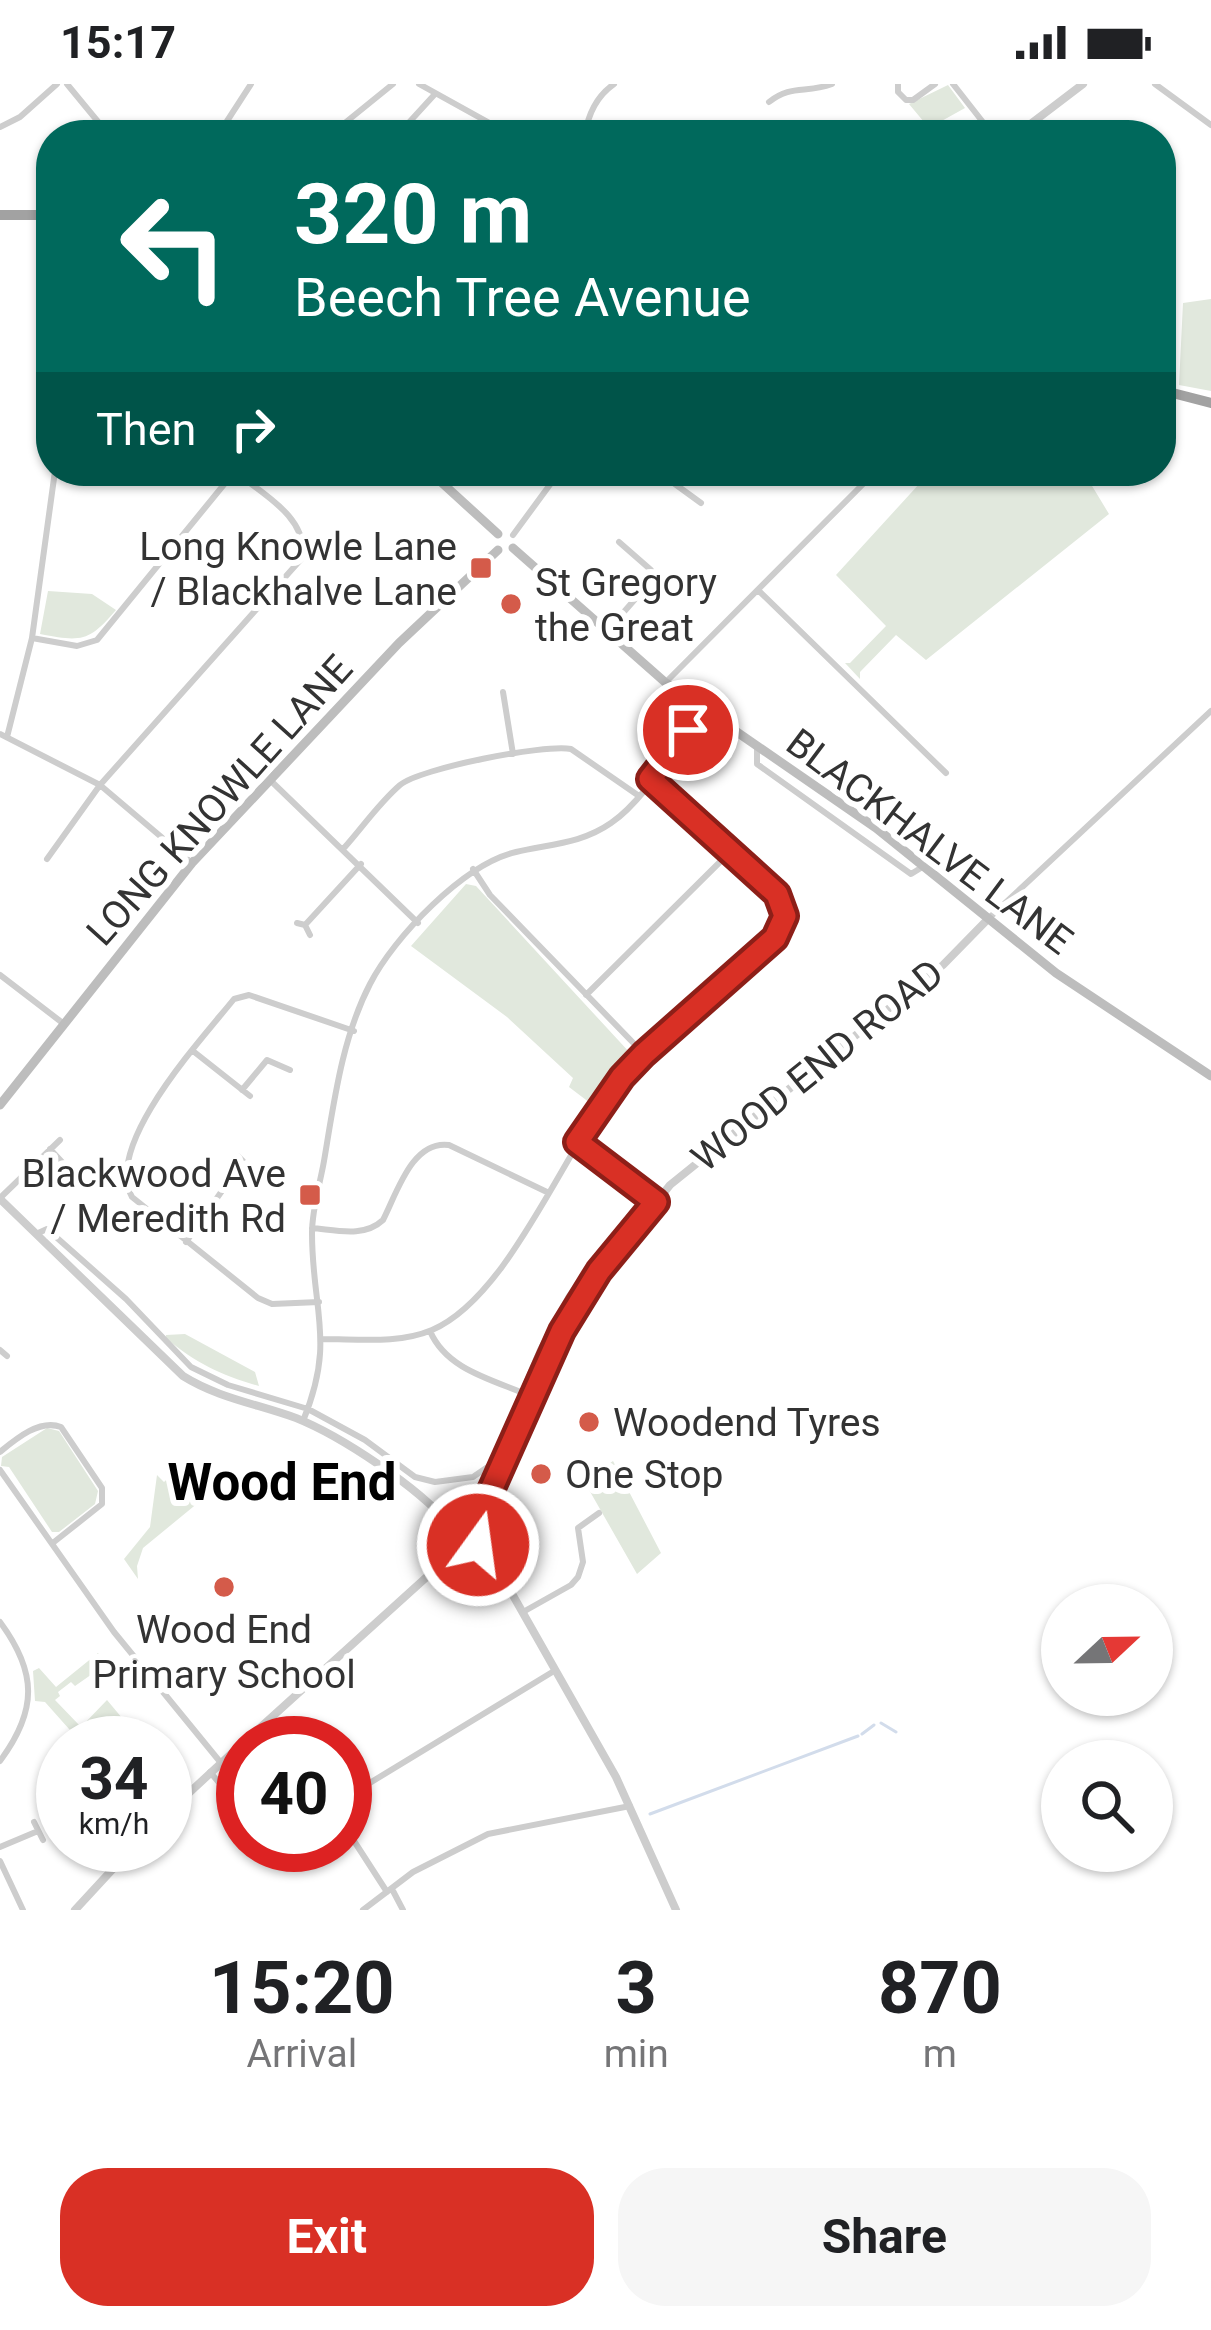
<!DOCTYPE html>
<html lang="en">
<head>
<meta charset="utf-8">
<style>
	:root { --surface:#fff; --page:#f6f6f6; --text:#202124; --muted:#757577; --accent:#d93025 }
	body { margin:0; font-family:Roboto,sans-serif; background:var(--page); color:var(--text); height:100vh; display:flex; flex-direction:column; font-size:45px; white-space:nowrap }
	* { box-sizing:border-box; margin:0 }
	p { font-size:39px; color:var(--muted) }
	.icon { flex:none; width:66px; height:66px; fill:none; stroke:currentColor; stroke-width:2; stroke-linecap:round; stroke-linejoin:round }
	.map { position:relative; height:1826px; overflow:hidden }
	.drawer { display:flex; flex-direction:column; background:var(--surface); flex:1 }
	.drawer>* { flex:none }
	.top-card { position:absolute; left:36px; top:36px; width:1140px; height:366px; border-radius:48px; box-shadow:0 3px 9px #0004; background:#00695c; color:#fff; overflow:hidden }
	.needle { width:78px; rotate:68deg }
	.controls { position:absolute; left:1041px; top:1500px; display:grid; gap:24px }
	.controls a { display:grid; place-items:center; width:132px; height:132px; border-radius:50%; background:var(--surface); box-shadow:0 3px 9px #0004; font-size:60px }
	.speed { position:absolute; left:36px; top:1632px; display:flex; gap:24px; font-size:60px; font-weight:700; text-align:center }
	.speed>* { display:grid; place-content:center; width:156px; height:156px; border-radius:50%; background:var(--surface); box-shadow:0 3px 9px #0004; line-height:1 }
	.speed small { font-size:30px; font-weight:400 }
	.speed .limit { border:18px solid #d22; background:#fff; color:#111 }
	.pin { position:absolute; display:grid; place-items:center; width:102px; height:102px; color:#fff; margin:-51px; border:6px solid #fff; border-radius:50%; box-shadow:0 3px 12px #0007 }
	.me { position:absolute; width:132px; margin:-66px; rotate:14deg; stroke-linejoin:round; filter:drop-shadow(0 0 9px #0008) }
	.turn { display:flex; align-items:center; gap:42px; height:252px; padding:0 60px; font-size:54px }
	.turn .icon { width:156px; height:156px; stroke-width:2.5 }
	.turn b { display:block; font-size:84px; line-height:102px }
	.then { display:flex; align-items:center; height:114px; padding:0 60px; background:#0003; gap:24px; font-size:45px }
	.eta { display:flex; justify-content:space-evenly; align-items:center; height:204px; text-align:center }
	.eta b { font-size:72px; font-weight:700; line-height:84px }
	.action { display:flex; gap:24px; margin-top:auto; padding:24px 60px }
	.action a { flex:1; height:138px; border-radius:48px; background:var(--accent); color:#fff; font-size:48px; font-weight:700; line-height:138px; text-align:center }
	.action a+a { background:var(--page); color:var(--text) }
	.status { display:flex; justify-content:space-between; align-items:center; height:84px; padding:0 60px; background:var(--surface); direction:ltr }
	.status svg { height:33px; fill:currentColor }
	.map>svg:first-child { display:block }
	.green { fill:#e1e8dd }
	.lines { fill:none; stroke-linecap:round; stroke-linejoin:round }
	.stream { stroke:#d2dceb; stroke-width:3 }
	.minor { stroke:#cdcdcd; stroke-width:6 }
	.tertiary { stroke:#cdcdcd; stroke-width:8 }
	.secondary { stroke:#bdbdbd; stroke-width:9 }
	.trunk { stroke:#a2a2a2; stroke-width:10 }
	.route-casing { stroke:#8d1f18; stroke-width:30 }
	.route { stroke:#d93025; stroke-width:21 }
	.poi-dot { fill:#d45b4a; stroke:#fff; stroke-width:4.5 }
	.labels { text-anchor:middle; stroke-width:12; stroke-linejoin:round; paint-order:stroke }
	.poi-label { font-size:39px; fill:#333; stroke:#fff; text-anchor:start }
	.street-label { font-size:39px; fill:#333; stroke:#fff }
	.district-label { font-size:51px; font-weight:bold; fill:#000; stroke:#fff }
</style>
</head>
<body>
<div class="status"><b>15:17</b><svg viewBox="0 0 49 12"><path d="M0 12V9h3v3zM5 12V6h3v6zM10 12V3h3v9zM15 12V0h3v12zM26 1h20v11H26zM47 4h2v5h-2z"/></svg></div>
<div class="map">
<svg width="1211" height="1826" viewBox="0 0 1211 1826">
	<rect width="100%" height="100%" fill="#fff"/>
	<path class="green" d="M948 1 965 24 929 44 909 20Z
		M1211 215V307L1179 301 1183 219Z
		M931 387H1083L1109 430 926 576 896 551 860 588V595L845 579H850L886 542 836 491Z
		M48 507 92 510 116 526C89 558 81 558 40 550Z
		M466 800 476 802 631 970 594 1022 569 1003 573 994 507 933 411 862Z
		M185 1250 255 1288 259 1302C223 1292 195 1279 166 1254V1251Z
		M47 1344 59 1347 98 1407 95 1420 59 1448H52L9 1383 1 1382 2 1373Z
		M188 1375 243 1398 210 1409 143 1464 137 1482 138 1495 124 1475 150 1443 157 1391 164 1398Z
		M613 1377 661 1469 637 1490 584 1397Z
		M98 1569 105 1581 75 1602 71 1598 58 1608 60 1612 55 1616 81 1643 107 1616 143 1659H74L77 1654 45 1618 35 1617 33 1587 39 1584 56 1603Z"/>
	<g class="lines">
		<path class="stream" d="M881 1639 896 1648
			M862 1650 874 1641
			M650 1730 858 1652"/>
		<path class="minor" d="M67 0 109 51
			M419 0 511 51
			M898 0V8L906 16H913L935 0
			M953 0 993 51
			M1155 0 1211 41
			M769 18C792 0 805 10 832 0
			M0 43 20 33 57 0
			M403 45 435 10
			M218 51 251 0
			M330 51 393 0
			M585 51C588 30 597 12 614 0
			M657 387 701 419
			M513 451 560 387
			M758 506 946 689
			M608 546 651 497V486L619 458
			M32 554 77 562 97 556 235 387
			M667 597 876 387
			M503 608 513 670
			M0 650 100 701 192 779
			M7 653 32 554 55 387
			M757 664V680L911 790 924 782
			M270 696 418 839
			M344 764C362 744 379 719 400 701 421 684 544 660 571 665L639 712
			M47 775 100 701 303 473C307 432 262 410 234 387
			M473 785 490 811 644 970
			M988 835 1211 627
			M297 839 305 841 310 851
			M305 841 361 780
			M0 891 64 940
			M586 911 732 766
			M193 967 250 1012
			M242 1006 267 976 290 986
			M577 1058 645 1111
			M50 1065 63 1079
			M0 1114 60 1056
			M312 1144C336 1146 364 1154 383 1136 397 1109 412 1056 449 1061L549 1109
			M36 1150 47 1145 126 1215 191 1283 228 1301 308 1325 365 1356 415 1393 435 1398 473 1393 492 1380 540 1266 569 1212 645 1111
			M186 1158 243 1077 239 1073
			M319 1218 272 1220 258 1214 132 1113C103 1061 202 955 234 915L249 911 354 947
			M430 1247C447 1287 495 1296 533 1313
			M323 1255C359 1255 399 1260 432 1246 511 1212 566 1060 623 992 670 936 740 901 784 842V826L777 810 650 695
			M0 1266 7 1272
			M303 1337C336 1257 312 1227 312 1149 312 1125 320 1100 324 1077 334 1018 342 954 370 900 394 853 464 780 516 768 549 760 581 760 611 739 644 717 677 660 703 627
			M0 1368C17 1354 40 1335 61 1343L102 1404V1420L54 1458
			M0 1386 114 1548 221 1679
			M523 1528 571 1501 578 1493 583 1478 578 1444 599 1429
			M0 1538C37 1588 38 1626 0 1677
			M210 1688 243 1727
			M345 1714 554 1587
			M34 1738 43 1756
			M345 1743 387 1808
			M0 1763 38 1747
			M0 1777 23 1826
			M392 1805 403 1826
			M363 1826 413 1788 488 1750 630 1722"/>
		<path class="tertiary" d="M1016 51 1083 0
			M0 1115 183 1292C218 1314 258 1320 296 1334 341 1352 418 1403 449 1440
			M449 1440 442 1457 451 1471
			M449 1440 461 1436 475 1442
			M475 1442 548 1277 581 1214 670 1101 943 881 988 835
			M475 1442 479 1456 476 1466
			M476 1466 502 1492 616 1693 676 1826
			M451 1471 466 1473 476 1466
			M243 1659 451 1471
			M165 1731 243 1659
			M75 1826 135 1761"/>
		<path class="secondary" d="M429 387 498 450
			M513 464 666 599 876 744 1056 889 1211 992
			M0 1021 192 779 399 559 498 466"/>
		<path class="trunk" d="M0 131H51
			M1161 306 1211 319"/>
	</g>
	<g class="lines">
		<g class="route-casing">
			<path id="route" d="M478 1461 475 1442 562 1247 599 1187 656 1118 577 1058 622 993 644 970 775 854 785 832 777 810 650 695 688 646"/>
		</g>
		<use href="#route" class="route"/>
	</g>
	<g class="poi-dot">
		<rect x="469" y="472" width="24" height="24" rx="6"/>
		<circle cx="511" cy="520" r="12"/>
		<rect x="298" y="1099" width="24" height="24" rx="6"/>
		<circle cx="589" cy="1338" r="12"/>
		<circle cx="541" cy="1390" r="12"/>
		<circle cx="224" cy="1503" r="12"/>
	</g>
	<g class="labels">
		<g class="poi-label">
			<text x="457" y="476" text-anchor="end">Long Knowle Lane<tspan x="457" dy="45">/ Blackhalve Lane</tspan></text>
			<text x="535" y="512">St Gregory<tspan x="535" dy="45">the Great</tspan></text>
			<text x="286" y="1103" text-anchor="end">Blackwood Ave<tspan x="286" dy="45">/ Meredith Rd</tspan></text>
			<text x="613" y="1352">Woodend Tyres</text>
			<text x="565" y="1404">One Stop</text>
			<text x="224" y="1559" text-anchor="middle">Wood End<tspan x="224" dy="45">Primary School</tspan></text>
		</g>
		<g class="street-label">
			<text transform="translate(219 716) rotate(-48)" y="14">LONG KNOWLE LANE</text>
			<text transform="translate(930 757) rotate(37)" y="14">BLACKHALVE LANE</text>
			<text transform="translate(817 981) rotate(-39)" y="14">WOOD END ROAD</text>
		</g>
		<g class="district-label">
			<text x="282" y="1416">Wood End</text>
		</g>
	</g>
</svg>
<div class="controls">
<a><svg class="needle" viewBox="-14 -14 28 28"><path d="M0-13l5 13h-10z" fill="#e53935"/><path d="M0 13l5-13h-10z" fill="#757577"/></svg></a>
<a><svg class="icon" aria-label="search" viewBox="0 0 24 24"><circle cx="10" cy="10" r="6"/><path d="M15 15l6 6"/></svg></a>
</div>
<div class="speed"><div>34<small>km/h</small></div><div class="limit">40</div></div>
<div class="pin" style="left:688px;top:646px;background:#d93025"><svg class="icon" aria-label="arrive" viewBox="0 0 24 24"><path d="M6 21V4h12l-3 4 3 4H6"/></svg></div>
<svg class="me" style="left:478px;top:1461px" viewBox="-20 -20 40 40"><circle r="17" fill="#d93025" stroke="#fff" stroke-width="3"/><path d="M0-11L8 9 0 5-8 9z" fill="#fff"/></svg>
<div class="top-card">
<div class="turn"><svg class="icon" aria-label="left" viewBox="0 0 24 24"><path d="M17 20v-9H6M10 6l-5 5 5 5"/></svg><div><b>320 m</b>Beech Tree Avenue</div></div>
<div class="then">Then<svg class="icon" aria-label="right" viewBox="0 0 24 24"><path d="M7 20v-9h11M14 6l5 5-5 5"/></svg></div>
</div>
</div>
<section class="drawer">
<div class="eta">
<div><b>15:20</b><p>Arrival</p></div>
<div><b>3</b><p>min</p></div>
<div><b>870</b><p>m</p></div>
</div>
<div class="action"><a>Exit</a><a>Share</a></div>
</section>
</body>
</html>
